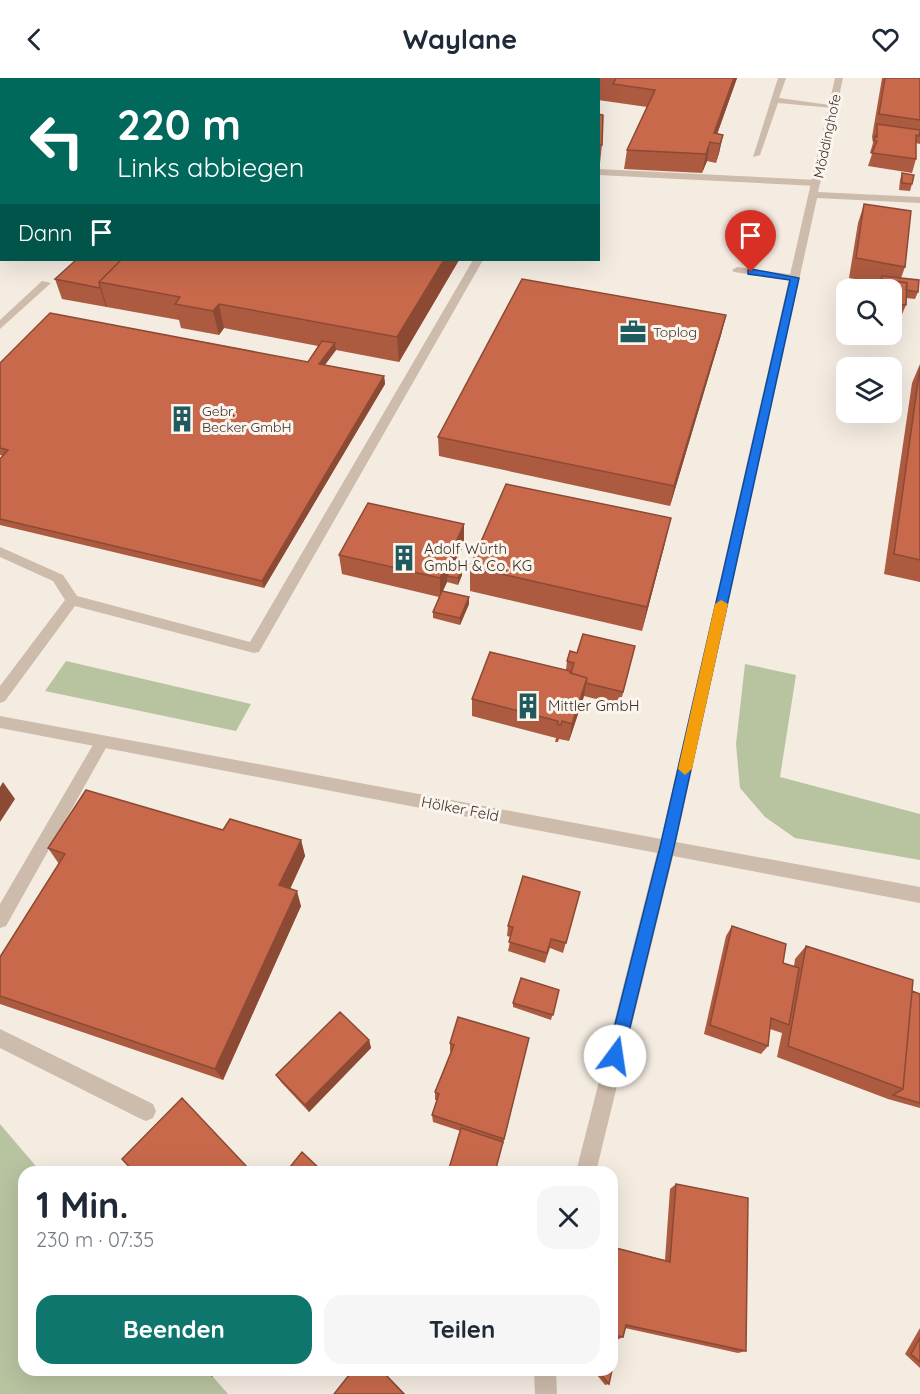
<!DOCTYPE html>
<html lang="de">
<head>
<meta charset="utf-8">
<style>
	:root { --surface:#fff; --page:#f6f6f7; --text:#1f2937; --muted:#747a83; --accent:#0f766e }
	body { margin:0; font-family:Quicksand,sans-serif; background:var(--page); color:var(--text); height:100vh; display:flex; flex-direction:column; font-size:22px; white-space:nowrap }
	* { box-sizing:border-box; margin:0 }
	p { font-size:20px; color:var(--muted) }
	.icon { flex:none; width:33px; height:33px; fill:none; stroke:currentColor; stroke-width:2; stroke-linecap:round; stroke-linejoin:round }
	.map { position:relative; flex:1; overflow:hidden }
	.side { position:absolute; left:18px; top:1088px; width:600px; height:210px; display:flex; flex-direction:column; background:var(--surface); border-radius:18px; box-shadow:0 6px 24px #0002 }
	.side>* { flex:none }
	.top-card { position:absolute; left:0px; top:0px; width:600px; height:183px; box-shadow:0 6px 24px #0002; background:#00695c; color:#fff; overflow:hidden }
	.buttons { position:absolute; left:836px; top:201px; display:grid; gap:12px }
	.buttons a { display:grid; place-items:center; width:66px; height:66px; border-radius:12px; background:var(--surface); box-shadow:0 6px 24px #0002; font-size:30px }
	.pin { position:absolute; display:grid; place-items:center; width:51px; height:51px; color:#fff; margin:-62px -26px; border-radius:50% 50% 50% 0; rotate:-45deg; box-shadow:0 0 6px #0007 }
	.pin .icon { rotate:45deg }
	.me { position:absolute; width:66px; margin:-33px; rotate:14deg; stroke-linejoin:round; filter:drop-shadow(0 0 4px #0008) }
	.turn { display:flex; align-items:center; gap:21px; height:126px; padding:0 18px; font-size:27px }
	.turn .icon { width:78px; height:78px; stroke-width:2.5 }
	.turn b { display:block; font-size:42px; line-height:51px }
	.then { display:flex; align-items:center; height:57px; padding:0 18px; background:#0003; gap:12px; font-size:22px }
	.round { display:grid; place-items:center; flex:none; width:63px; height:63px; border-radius:18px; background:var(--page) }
	.summary { display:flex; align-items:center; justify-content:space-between; height:102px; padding:0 18px }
	h1 { font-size:36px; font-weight:700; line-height:45px }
	.primary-button { display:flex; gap:12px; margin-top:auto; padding:12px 18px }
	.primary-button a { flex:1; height:69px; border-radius:18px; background:var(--accent); color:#fff; font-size:24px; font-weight:700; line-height:69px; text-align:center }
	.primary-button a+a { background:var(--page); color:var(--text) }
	header { display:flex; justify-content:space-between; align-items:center; height:78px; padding:0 18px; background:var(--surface); font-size:27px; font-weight:700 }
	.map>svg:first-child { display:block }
	.green { fill:#b8c4a0 }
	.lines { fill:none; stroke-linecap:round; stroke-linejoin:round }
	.service { fill:#cdbbac; fill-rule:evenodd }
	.minor { fill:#cdbbac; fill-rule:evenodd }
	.wall { fill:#ac5a40 }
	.shaded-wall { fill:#8c4a34 }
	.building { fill:#c8694b; stroke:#8c4a34; stroke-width:1.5 }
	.route { fill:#1a73e8; stroke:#114b97; stroke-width:1.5 }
	.slow { fill:#f59e0b }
	.labels { text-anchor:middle; stroke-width:6; stroke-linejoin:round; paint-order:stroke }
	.far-street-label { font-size:14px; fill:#3b302b; stroke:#fbf5ee }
	.far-poi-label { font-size:14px; fill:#3b302b; stroke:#fbf5ee; text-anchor:start }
	.poi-label { font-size:15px; fill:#3b302b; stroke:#fbf5ee; text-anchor:start }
	.street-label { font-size:15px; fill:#3b302b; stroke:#fbf5ee }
</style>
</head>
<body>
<header><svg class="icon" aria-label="back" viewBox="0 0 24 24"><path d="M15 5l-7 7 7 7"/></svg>Waylane<svg class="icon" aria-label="heart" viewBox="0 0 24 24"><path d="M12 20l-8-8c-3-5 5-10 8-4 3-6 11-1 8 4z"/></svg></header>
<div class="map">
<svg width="920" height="1316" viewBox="0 0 920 1316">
	<rect width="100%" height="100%" fill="#f4ebe1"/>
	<path class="green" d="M66 583 251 626 236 653 45 613Z
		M745 586 796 597 780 699 920 736V782L795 760 765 739 740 710 736 666Z
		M0 1046 40 1093 24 1094V1292H207L228 1316H0Z"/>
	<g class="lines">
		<path class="service" d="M383 0H391L382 2Z
			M778 0H786L779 20 837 28 833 30 778 25 760 77 753 79Z
			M598 91 817 102 821 105 817 108 598 97Z
			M473 182H483L259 574 254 575 75 528 5 623 0 625V608L65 522 53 503 0 479V469L63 497 77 518 250 564Z
			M737 189 795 197 800 200 795 203 734 194 732 192Z
			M42 203 51 205 0 251V242Z
			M102 658 107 660 110 664 107 668 6 848 0 850V826L97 660Z
			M0 951 153 1026 156 1033 153 1040 146 1043 139 1040 0 970Z"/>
		<path class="minor" d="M37 0H45L36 2Z
			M835 0H843L818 114 920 119V125L817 120 676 764 920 809V825L673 778 596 1094H576L657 775 0 650V638L661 761Z
			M0 46H2L0 52Z
			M534 1292H556L557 1316H535Z"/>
	</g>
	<path class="wall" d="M71 0H239L237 2H71Z
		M435 0H737L717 56 723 57 719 75 716 85 707 83 702 95 624 91 627 72 647 29 598 22V2H446Z
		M882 0H920V66L916 65V81L912 95 868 88 872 76 870 75 873 65 872 59Z
		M598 36 602 67 600 85H598Z
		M902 95 912 106 910 113 899 112 900 102Z
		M864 126 905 189 901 200 918 214 915 221 906 220V227L900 241 891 240V212H849L852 202 879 207V205L849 200 858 145Z
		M459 182 399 284 336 272 325 287 384 298 385 306 264 510 0 447V381L3 378 0 377V285L308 284 318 268 224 250 219 257 181 250 179 242 62 221 55 201Z
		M846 223V238L844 237Z
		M726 237 721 257 670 428 439 378 438 359Z
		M920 286V504L884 496 912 305Z
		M665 465 642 553 470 513V489Z
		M464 466 454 488 462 497 458 507 447 504 443 513 469 519V526L460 547 433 540V534L439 519 342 496 339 477Z
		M635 568 620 627 584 618 569 663 559 661 558 664H555L556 660 472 638V621L566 592 567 583 577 575Z
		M223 752 301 762 305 778 290 811 301 828 223 1002 0 926V879L59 786 48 770Z
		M577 824 563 875 550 870 545 885 508 873 511 859 507 858 508 848Z
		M732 848 783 885 794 888 795 881 806 868 920 916V1030L888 1021 777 979 782 955 770 951 768 968 761 976 704 956 726 858Z
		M559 912 551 942 513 929V925Z
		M529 960 503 1067 433 1044 432 1037 437 1022H435V1014L451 974 450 973V965Z
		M369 962 371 970 309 1034 281 1004 276 997Z
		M676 1106 746 1273 738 1275 625 1250 623 1259 619 1261H617L612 1169 665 1182 670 1111Z
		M920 1250V1290L905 1276Z
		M593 1292H612L609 1306 605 1307Z"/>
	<path class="shaded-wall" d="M210 0H239L237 2H208Z
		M734 0H737L714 65V55Z
		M723 57 719 75 716 85 720 66Z
		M710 64 707 83 702 95 706 76Z
		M444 182H459L399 284 397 259Z
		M101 209 107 229H106L100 210Z
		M219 226 224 250 219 257 213 233Z
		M726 237 721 257 670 428 674 408Z
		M335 265 336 272 320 293 319 286Z
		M384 298 385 306 264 510 262 503Z
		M671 440 665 465 642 553 647 529Z
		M464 446V466L450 498H447V504L440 519V500Z
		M462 490V497L458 507V500Z
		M469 519V526L460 547V540Z
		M587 600 584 618 569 663 572 646Z
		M3 704 15 721 0 744V709Z
		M301 762 305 778 285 822 279 807Z
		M297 813 301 828 223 1002 215 991Z
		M369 962 371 970 309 1034 305 1027Z
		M217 1292H224L218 1298H212Z
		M381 1292H382L405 1316H404Z"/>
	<path class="building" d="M85 0H210L208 2H84Z
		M616 0H734L714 55 723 57 720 66 710 64 706 76 627 72 655 12 613 6Z
		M885 0H920V42L879 36Z
		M598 36 603 37 602 67 598 66Z
		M877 46 920 52 919 58 916 57V81L872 75 877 63 874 62 875 58 877 59Z
		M902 95 914 97 912 106 902 105Z
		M864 126 911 133 905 189 856 180Z
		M76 182H121L99 204 100 210 55 201Z
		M121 182H444L397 259 219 226 213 233 175 226 180 219 99 204Z
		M882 198 919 202 918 214 906 212 907 205 882 201 880 207Z
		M522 201 726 237 674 408 438 359Z
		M882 201 907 205 906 227 891 225V212H851L852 202 882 207Z
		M50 235 308 284 322 263 335 265 319 286 384 298 262 503 0 441V381L8 372 0 370V285Z
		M920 289V482L894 476Z
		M506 406 671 440 647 529 470 489Z
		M368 425 464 446 440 500 339 477Z
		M452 488 462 490 458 500 447 498Z
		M442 513 469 519 460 540 433 534Z
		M583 556 635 568 623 614 586 605 587 600 571 595 574 585 567 583 570 573 577 575Z
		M490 574 570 593V595L587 600 572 646 562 643 561 647H558V643L472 621Z
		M86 712 223 752 230 741 301 762 279 807 297 813 215 991 0 918V879L65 776 48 770Z
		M523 798 580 814 566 865 551 861 547 875 509 864 513 849 508 848Z
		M732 848 786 866 783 885 799 890 789 947 771 940 768 968 710 947Z
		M806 868 913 902 903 1011 788 968Z
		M521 900 559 912 553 937 513 925Z
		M912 913 920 916V1025L893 1017 903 1011Z
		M340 934 369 962 305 1027 276 997Z
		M458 939 529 960 504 1061 432 1037 439 1016 435 1014 454 967 450 965Z
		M182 1020 249 1091 247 1094H134L122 1081Z
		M461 1050 503 1064 495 1094H448Z
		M302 1074 323 1094H286Z
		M676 1106 748 1120 746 1273 626 1247 623 1259 618 1258 612 1291V1169L670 1184Z
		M920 1260V1284L911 1276Z
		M206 1292H217L212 1298Z
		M353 1292H381L404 1316H334Z
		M597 1292H612L609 1306Z"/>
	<path class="route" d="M751 191 799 200 674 769 623 978 621 984 615 986 609 984 607 978 660 769 790 202 748 196V192Z"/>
	<path class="slow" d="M721 522 728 526 692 691 685 697 678 691 715 526Z"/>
	<defs>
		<g id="office-bare" transform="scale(2.07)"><path d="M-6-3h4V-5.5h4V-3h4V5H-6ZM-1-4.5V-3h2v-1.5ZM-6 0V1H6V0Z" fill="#1f5a5e" stroke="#fbf5ee" stroke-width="2.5" paint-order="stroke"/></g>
		<g id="building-bare" transform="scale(2.07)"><path d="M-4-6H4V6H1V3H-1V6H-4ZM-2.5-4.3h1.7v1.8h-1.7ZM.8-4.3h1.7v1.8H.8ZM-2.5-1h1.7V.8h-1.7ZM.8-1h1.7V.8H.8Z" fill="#1f5a5e" stroke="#fbf5ee" stroke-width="2.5" paint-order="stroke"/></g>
	</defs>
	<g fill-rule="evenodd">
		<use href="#office-bare" x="633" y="254"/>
		<use href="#building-bare" x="182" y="341"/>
		<use href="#building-bare" x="404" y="480"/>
		<use href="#building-bare" x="528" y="628"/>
	</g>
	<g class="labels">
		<g class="far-street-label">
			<text transform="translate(827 58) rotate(-78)" y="5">Möddinghofe</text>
		</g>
		<g class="far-poi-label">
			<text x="653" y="259">Toplog</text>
			<text x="202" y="338">Gebr.<tspan x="202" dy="16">Becker GmbH</tspan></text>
		</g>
		<g class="poi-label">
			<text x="424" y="476">Adolf Würth<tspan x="424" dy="17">GmbH &amp; Co. KG</tspan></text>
			<text x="548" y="633">Mittler GmbH</text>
		</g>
		<g class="street-label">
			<text transform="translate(460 731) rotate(11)" y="5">Hölker Feld</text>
		</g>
	</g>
</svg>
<div class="buttons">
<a><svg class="icon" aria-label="search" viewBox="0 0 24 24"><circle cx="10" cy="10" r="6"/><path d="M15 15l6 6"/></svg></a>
<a><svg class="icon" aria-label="layers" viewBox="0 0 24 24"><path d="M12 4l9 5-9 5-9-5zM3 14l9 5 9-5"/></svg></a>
</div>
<div class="pin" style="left:751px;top:194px;background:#d93025"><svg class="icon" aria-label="arrive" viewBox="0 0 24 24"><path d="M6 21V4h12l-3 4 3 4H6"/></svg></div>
<svg class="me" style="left:615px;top:978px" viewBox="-20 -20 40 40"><circle r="19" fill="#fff"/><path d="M0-13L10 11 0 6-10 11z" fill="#1a73e8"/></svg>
<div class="top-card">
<div class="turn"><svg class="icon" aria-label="left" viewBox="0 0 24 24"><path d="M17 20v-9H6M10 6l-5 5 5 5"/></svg><div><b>220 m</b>Links abbiegen</div></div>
<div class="then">Dann<svg class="icon" aria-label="arrive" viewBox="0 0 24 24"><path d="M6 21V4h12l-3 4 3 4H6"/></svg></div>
</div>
<section class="side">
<div class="summary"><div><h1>1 Min.</h1><p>230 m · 07:35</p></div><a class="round"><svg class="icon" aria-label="close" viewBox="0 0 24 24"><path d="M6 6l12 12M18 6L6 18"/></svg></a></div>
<div class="primary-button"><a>Beenden</a><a>Teilen</a></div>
</section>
</div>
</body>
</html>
